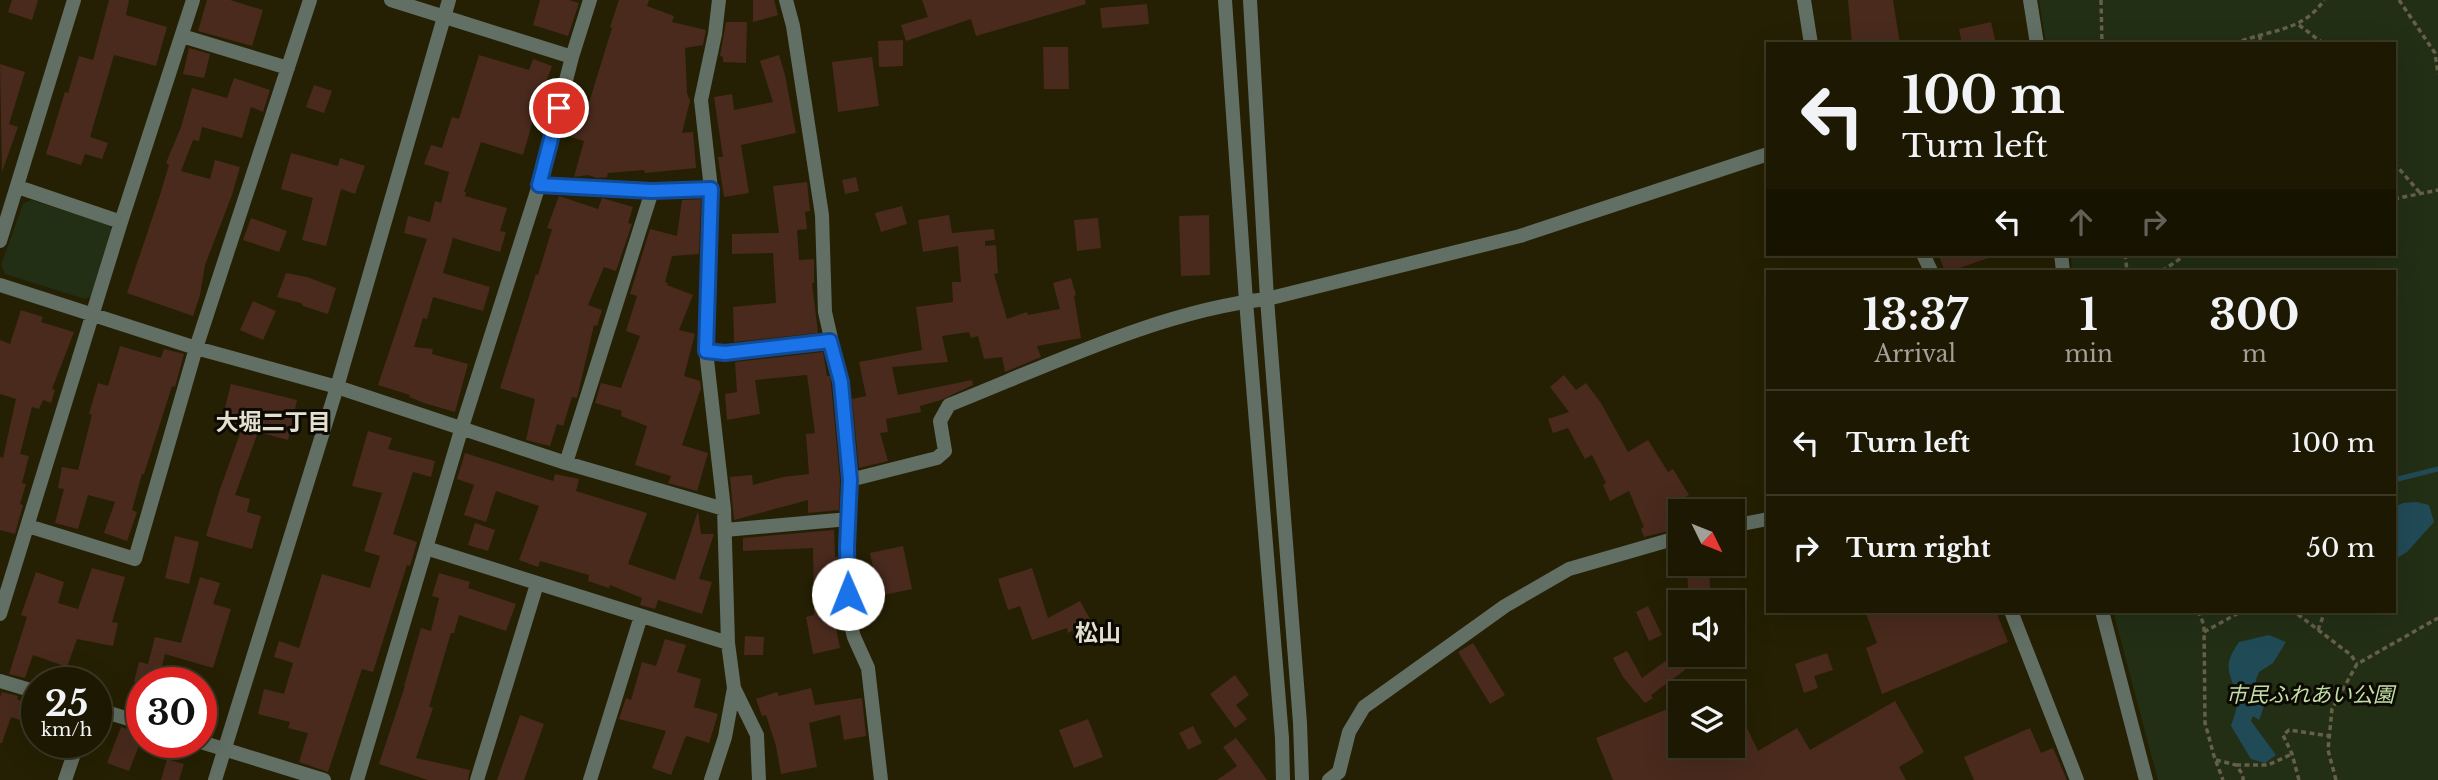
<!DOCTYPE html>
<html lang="en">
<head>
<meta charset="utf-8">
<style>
	:root { --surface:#1c1802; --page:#292511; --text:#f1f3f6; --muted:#a0a099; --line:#3a3724 }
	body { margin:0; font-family:"Libre Baskerville","Noto Sans JP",serif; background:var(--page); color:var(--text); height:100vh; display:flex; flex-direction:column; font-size:26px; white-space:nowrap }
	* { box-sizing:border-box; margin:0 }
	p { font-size:23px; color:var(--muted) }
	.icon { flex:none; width:38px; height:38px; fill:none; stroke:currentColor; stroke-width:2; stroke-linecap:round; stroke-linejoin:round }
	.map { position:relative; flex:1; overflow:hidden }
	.drawer { position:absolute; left:1766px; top:270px; width:630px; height:343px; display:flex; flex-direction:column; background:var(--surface); border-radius:0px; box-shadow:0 7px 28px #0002,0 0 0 2px var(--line) }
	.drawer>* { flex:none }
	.top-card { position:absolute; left:1766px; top:42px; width:630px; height:214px; border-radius:0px; box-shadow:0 7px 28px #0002,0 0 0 2px var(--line); background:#1c1802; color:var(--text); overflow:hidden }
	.needle { width:46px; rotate:133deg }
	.controls { position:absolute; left:1668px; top:499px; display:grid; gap:14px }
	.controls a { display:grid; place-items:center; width:77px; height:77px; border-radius:0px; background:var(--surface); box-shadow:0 7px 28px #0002,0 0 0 2px var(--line); font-size:35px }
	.speed { position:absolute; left:21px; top:667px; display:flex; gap:14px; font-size:35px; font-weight:700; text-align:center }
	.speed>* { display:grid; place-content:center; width:91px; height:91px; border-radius:50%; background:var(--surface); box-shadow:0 7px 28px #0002,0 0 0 2px var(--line); line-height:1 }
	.speed small { font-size:18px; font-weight:400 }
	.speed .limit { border:10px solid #d22; background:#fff; color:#111 }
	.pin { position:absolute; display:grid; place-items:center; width:60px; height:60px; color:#fff; margin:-30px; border:4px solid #fff; border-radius:50%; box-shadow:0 2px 7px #0007 }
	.me { position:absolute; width:77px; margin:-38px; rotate:359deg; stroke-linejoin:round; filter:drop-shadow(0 0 5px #0008) }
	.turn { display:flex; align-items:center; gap:24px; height:147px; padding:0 21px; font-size:32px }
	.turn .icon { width:91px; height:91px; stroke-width:2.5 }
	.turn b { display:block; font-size:49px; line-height:60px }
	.lanes { display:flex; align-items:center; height:66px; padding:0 21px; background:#0003; justify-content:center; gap:35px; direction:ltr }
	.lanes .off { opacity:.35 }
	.eta { display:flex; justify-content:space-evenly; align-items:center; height:119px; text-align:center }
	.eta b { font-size:42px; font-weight:800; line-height:49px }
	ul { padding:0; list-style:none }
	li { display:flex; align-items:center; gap:21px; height:105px; padding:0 21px; border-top:2px solid var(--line) }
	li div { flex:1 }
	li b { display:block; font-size:26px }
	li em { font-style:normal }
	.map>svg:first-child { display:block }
	.green { fill:#222f15 }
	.water { fill:#214a57 }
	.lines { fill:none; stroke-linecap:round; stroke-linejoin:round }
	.stream { stroke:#214a57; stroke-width:5 }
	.building { fill:#492a1d }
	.path { stroke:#656047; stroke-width:3.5; stroke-dasharray:5 3.5; stroke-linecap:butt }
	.minor { stroke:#626f64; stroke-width:14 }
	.tertiary { stroke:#626f64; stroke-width:14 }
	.route-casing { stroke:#114b97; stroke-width:18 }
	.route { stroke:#1a73e8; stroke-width:12 }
	.labels { text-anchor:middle; stroke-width:6; stroke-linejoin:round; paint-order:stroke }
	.park-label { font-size:21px; font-style:italic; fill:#c3dfa7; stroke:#0c0a02 }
	.neighbourhood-label { font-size:23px; font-weight:bold; fill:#e3e0cf; stroke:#0c0a02 }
</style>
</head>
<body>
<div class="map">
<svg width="2438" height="780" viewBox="0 0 2438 780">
	<rect width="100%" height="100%" fill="#252003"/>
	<path class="green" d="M2039 0H2438V780H2158L2113 611H2394V271H2072L2071 254H2394V44H2046Z
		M31 200 108 224 113 231 92 296 85 299 5 274 1 265 23 204Z"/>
	<path class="water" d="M2417 502 2429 505 2434 522 2407 552 2394 560V507L2403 503Z
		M2269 635 2286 642 2273 663 2259 672 2256 680V687L2266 701 2259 720 2253 716 2251 721 2276 755 2265 763 2251 759 2231 726C2233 719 2237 710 2237 703 2235 674 2218 672 2239 642Z"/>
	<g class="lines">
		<path class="stream" d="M2394 480 2438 469"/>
	</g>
	<path class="building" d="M12 0H38L32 20 8 12Z
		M109 0H129L126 15 167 27 156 66 114 55 90 137 108 143 102 159 85 154 81 165 46 154 65 92 68 93 79 56 93 60Z
		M207 0H230L263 10 252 46 198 31Z
		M540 0H569L579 3 568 36 533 25Z
		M619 0H649L647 6 674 16 672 22 706 30 703 45 685 48 687 93 690 101 682 133 693 132 696 168 645 173 644 170 608 173 607 177 597 178 588 175 574 177 584 141 562 134 571 100 588 106 612 28 610 27Z
		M753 0H774L778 15 753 22Z
		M922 0H1085L1086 4 976 36 971 19 906 41 901 25 928 17Z
		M1848 0H1893L1900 44H1852Z
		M1147 4 1149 24 1102 28 1100 8Z
		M726 22H747L746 63 723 62V57L720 56Z
		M1991 22 1996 44H1962L1959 29Z
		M903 40V66L879 67 878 41Z
		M1043 47H1068L1069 89H1044Z
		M189 48 210 54 204 78 183 74Z
		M479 55 529 70 533 59 552 66 538 103 523 155 481 142 464 192H466L465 196 507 208 500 231 506 232 500 252 453 238 443 273 490 287 483 311 433 297 427 319 423 318 414 347 433 349 432 354 468 364 455 412 424 403 409 397 410 395 378 385 427 239 404 233 408 216 430 222 435 201 441 203 449 172 424 164 431 145 442 148 452 117 459 119Z
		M779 55 785 75 796 133 741 145 749 193 724 197 718 157H723L714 97 732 94 734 110 773 102 760 61Z
		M872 57 879 106 838 112 832 62Z
		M0 64 25 72 9 124 18 127 2 172Z
		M234 78 270 90 263 112 251 107 242 138 202 127 199 141 193 140 181 171 210 179 215 160 240 167 232 195 205 265 200 295 193 316 127 293 160 195 169 165 166 163 181 127 192 88 227 98Z
		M314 85 332 91 324 113 306 107Z
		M291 153 338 166 340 158 365 166 355 194 341 189 326 246 302 240 313 198 281 189Z
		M856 177 859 191 845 194 842 180Z
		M807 182 810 211 805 212 807 229 797 230 799 260 814 259V283H812L818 333 734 342 733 307 776 303 773 253 732 254V234L779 233 773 186Z
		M559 196 598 209 602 198 633 207 628 223 632 224 616 271 604 267 588 305 602 310 597 326 594 325 577 398 572 397 563 426 557 424 550 446 526 440 535 399 500 388 536 274 538 275 552 229 547 228Z
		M701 199 699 254 672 256 665 282 668 283 667 285 693 295 679 330 695 334 684 376 700 381 701 388 682 445 708 453 697 491 668 483 671 476 635 465 647 426 621 416 622 411 595 403 601 383 621 388 640 336 626 331 637 296 630 294 650 229 677 236 682 200Z
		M902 206 907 224 881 232 875 213Z
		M949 215 952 233 994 229 995 240 985 241V246L996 245 998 273 994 274 1007 319 1027 312 1028 315 1060 309 1053 283 1071 278 1076 295 1074 296 1081 338 1037 346 1041 357 1005 372 1002 357 984 359 978 336 971 338 969 332 942 336 948 362 892 367 898 395 972 380 973 385 941 400 920 406 921 412 886 419 888 432 880 433 888 461 859 468 852 399 866 396 859 362 922 350 916 307 953 302 952 282H961L958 246 923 252 918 220Z
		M1209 215 1210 275 1181 276 1179 216Z
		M251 218 287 231 279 252 243 240Z
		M1098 218 1101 248 1077 251 1074 220Z
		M1938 254H1994V256L1951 271H1945Z
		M286 273 307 277 336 288 328 314 303 306 301 303 277 297Z
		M253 301 276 311 263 340 240 330Z
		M21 310 43 317 41 322 74 332 52 389 55 390 51 403 43 400 39 409 32 407 20 454 29 456 22 483 26 484 20 504 23 505 15 534 0 530V457L3 458 16 399 0 394V340L10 344Z
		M120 346 161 358 164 349 184 354 175 387 172 386 144 474H142L132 510 137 512 127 541 104 533 115 502 88 495 78 529 55 523 64 489 58 488 62 467 78 470 92 415 89 414 98 383 108 386Z
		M823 352 827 376H830L831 384 840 480 839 510 808 513V500L734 520 730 477 752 475 753 485 783 477 809 474 806 434 815 433 807 375 755 380 760 414 727 420 725 394 737 392 735 362Z
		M1564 375 1576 390 1586 383 1601 403 1628 452 1648 440 1668 472 1673 469 1689 495 1682 499 1686 511H1680V528L1644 537 1641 529 1644 527 1629 491 1610 501 1603 485 1606 483 1592 455 1585 459 1568 428 1553 433 1548 419 1569 412 1550 387Z
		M231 384 297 400 288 440 258 432 235 495 250 499 247 512 261 516 252 549 206 536 219 492 242 428 221 423Z
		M368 431 392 438 388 449 435 461 431 477 413 472 393 534 417 542 410 566 407 565 373 672 362 669 328 772 299 762 308 733 288 728 290 722 258 714 264 689 284 694 293 663 274 657 279 641 299 648 322 574 370 588 380 556 364 551 382 493 352 486Z
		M465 453 553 481 555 474 579 479 576 491 647 513 628 564 675 580 698 511 701 534H714L699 579 712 582 702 614 658 600 655 609 640 605 642 598 610 585 609 588 588 581 589 575 540 561 538 567 519 560 539 506 496 491 486 522 464 515 474 485 457 479Z
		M475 523 495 530 488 551 468 545Z
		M834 530 835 557H838V593H829L840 648 813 654 806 617 814 615 813 548 743 551V538Z
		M175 536 199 542 189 584 165 578Z
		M903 546 912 589 879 596 870 553Z
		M1687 564H1709L1710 590H1708V602H1695V590H1688Z
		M92 568 125 577 112 622 118 623 113 646 77 639 67 667 33 655 25 678 9 674 27 617 21 615 36 572 64 582 58 603 78 609Z
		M1032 568 1048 618 1080 601 1091 621 1068 633 1067 628 1032 640 1020 606 1008 610 998 579Z
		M439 573 470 582 468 588 516 604 506 631 459 615 454 633H451L429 707 433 708 416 758 470 770 468 780H428L379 764 405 686H404L421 628 431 631 439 598 432 596Z
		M200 577 220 583 213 604 231 609 213 668 165 654 158 682H142L141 713 127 709 137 682H134L139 662 148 664 155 637 181 643Z
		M1648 606 1662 635 1649 641 1636 612Z
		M1865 611H1996L2008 642 1882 694 1866 648 1877 643Z
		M745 636 764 637 763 655H744Z
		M665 639 686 645 677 672 701 679 694 707 718 714 709 743 687 736 685 738 671 775 652 768 666 731 619 719 626 698 631 700 642 662 656 666Z
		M1473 643 1505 695 1490 704 1458 652Z
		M1627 651 1642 678 1674 655 1685 670 1651 695 1653 698 1645 703 1623 677 1613 658Z
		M1827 653 1833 670 1814 676 1818 688 1804 693 1795 664Z
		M1235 675 1249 695 1236 705 1247 719 1235 728 1210 694Z
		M811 688 815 705 862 698 866 736 844 740 840 715 809 723 817 767 781 774 776 746 766 715 762 716 756 699 777 692 779 696Z
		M2 692 18 696 17 699 37 706V726L11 717 2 743H0V697Z
		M1732 697 1758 751 1797 728 1810 750 1895 701 1924 752 1899 767 1906 780H1613L1596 738 1680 704V746H1732Z
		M520 715 544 724 524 780H497Z
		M1088 719 1103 757 1074 768 1059 730Z
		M1193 726 1202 743 1188 750 1179 733Z
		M121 727 134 731 133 735 142 738 129 771 107 763Z
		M2030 728 2041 753 2053 748 2067 780H1974L1964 757Z
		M1236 738 1250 756 1267 780H1217L1237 766 1223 747Z
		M167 759 184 764 179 780H161Z"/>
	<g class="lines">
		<path class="path" d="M2101 0 2102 44
			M2399 0 2435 53 2438 74
			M2299 25 2324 44
			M2259 35 2262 44
			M2234 44C2268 29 2302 33 2324 0
			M2394 163 2421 194
			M2394 199 2438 190
			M2125 254 2127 271
			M2162 271 2187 254
			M2198 611 2204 625 2205 723 2214 756 2223 780
			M2290 611 2296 613 2351 655 2357 664
			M2318 630 2325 611
			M2204 632 2242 611
			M2216 760 2236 765 2243 775V780
			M2236 765H2268L2292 754
			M2299 780 2292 754 2283 735 2289 730 2329 736
			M2336 780 2328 750 2332 709 2357 664 2438 618"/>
		<path class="minor" d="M391 0 572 57
			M786 0 793 26 822 215 825 312 841 382 850 480 847 547 849 618 854 637 868 668 881 780
			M1804 0 1811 44
			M2030 0 2037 44
			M182 36 288 68
			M539 185 652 191 711 189
			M18 187 121 222
			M0 241 74 0
			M1923 254 1931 271
			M2061 254 2063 271
			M0 285 196 348 337 387 566 463 724 509
			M706 351 725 353 830 341
			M566 463 652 191
			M850 480 937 458 945 451 940 421 949 405C1047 366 1163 310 1267 299L1520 236 1768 154
			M28 526 135 559 196 348 310 0
			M1732 526 1768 519
			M725 530 849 519
			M426 548 728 643
			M2102 611 2146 780
			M0 614 121 222 193 0
			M0 681 37 692
			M734 688 757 735 759 780
			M96 709 142 723
			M201 742 324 780
			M65 780 78 742
			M357 780 462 427 539 185 572 57 590 0
			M477 780 537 584
			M590 780 641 616
			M711 780 725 737 734 688 728 643 724 509 706 351 711 189 701 100 715 34 719 0
			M1329 780 1339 772 1349 732 1364 707 1505 606 1569 569 1680 537"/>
		<path class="tertiary" d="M1225 0 1246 301 1282 738 1283 780
			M1250 0 1267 299 1300 723 1302 780
			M2011 611 2077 780
			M215 780 337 387 449 0"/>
	</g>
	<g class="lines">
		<g class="route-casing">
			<path id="route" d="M559 108 539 185 652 191 711 189 706 351 725 353 830 341 841 382 850 480 847 547 848 594"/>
		</g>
		<use href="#route" class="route"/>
	</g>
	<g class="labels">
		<g class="park-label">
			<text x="2310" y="702">市民ふれあい公園</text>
		</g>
		<g class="neighbourhood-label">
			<text x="273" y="430">大堀二丁目</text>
			<text x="1098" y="641">松山</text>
		</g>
	</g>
</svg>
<div class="controls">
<a><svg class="needle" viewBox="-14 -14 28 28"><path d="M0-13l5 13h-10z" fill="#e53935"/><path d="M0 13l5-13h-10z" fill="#a0a099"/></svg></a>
<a><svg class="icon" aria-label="sound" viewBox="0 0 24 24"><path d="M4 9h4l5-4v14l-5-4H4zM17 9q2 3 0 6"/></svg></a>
<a><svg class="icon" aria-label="layers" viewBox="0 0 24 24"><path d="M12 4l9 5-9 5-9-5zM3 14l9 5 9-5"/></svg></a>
</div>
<div class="speed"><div>25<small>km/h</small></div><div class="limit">30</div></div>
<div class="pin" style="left:559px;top:108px;background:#d93025"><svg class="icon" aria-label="arrive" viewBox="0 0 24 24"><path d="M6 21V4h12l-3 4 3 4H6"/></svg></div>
<svg class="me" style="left:848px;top:594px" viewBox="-20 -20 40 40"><circle r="19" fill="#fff"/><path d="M0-13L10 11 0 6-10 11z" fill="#1a73e8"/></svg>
<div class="top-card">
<div class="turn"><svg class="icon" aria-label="left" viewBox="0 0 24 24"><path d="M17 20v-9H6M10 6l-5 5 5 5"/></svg><div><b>100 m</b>Turn left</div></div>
<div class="lanes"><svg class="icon" aria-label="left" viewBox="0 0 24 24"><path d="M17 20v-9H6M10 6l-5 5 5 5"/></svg><svg class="icon off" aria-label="ahead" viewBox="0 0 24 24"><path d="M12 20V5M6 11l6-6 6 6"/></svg><svg class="icon off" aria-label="right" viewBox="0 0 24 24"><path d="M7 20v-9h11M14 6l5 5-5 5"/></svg></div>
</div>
<section class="drawer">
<div class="eta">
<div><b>13:37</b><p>Arrival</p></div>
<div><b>1</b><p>min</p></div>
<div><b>300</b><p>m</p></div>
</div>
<ul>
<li><svg class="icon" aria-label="left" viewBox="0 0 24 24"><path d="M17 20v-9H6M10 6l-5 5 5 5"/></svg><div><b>Turn left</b></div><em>100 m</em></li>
<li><svg class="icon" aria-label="right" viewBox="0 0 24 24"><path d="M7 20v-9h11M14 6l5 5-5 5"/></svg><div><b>Turn right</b></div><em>50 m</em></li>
</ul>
</section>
</div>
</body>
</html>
